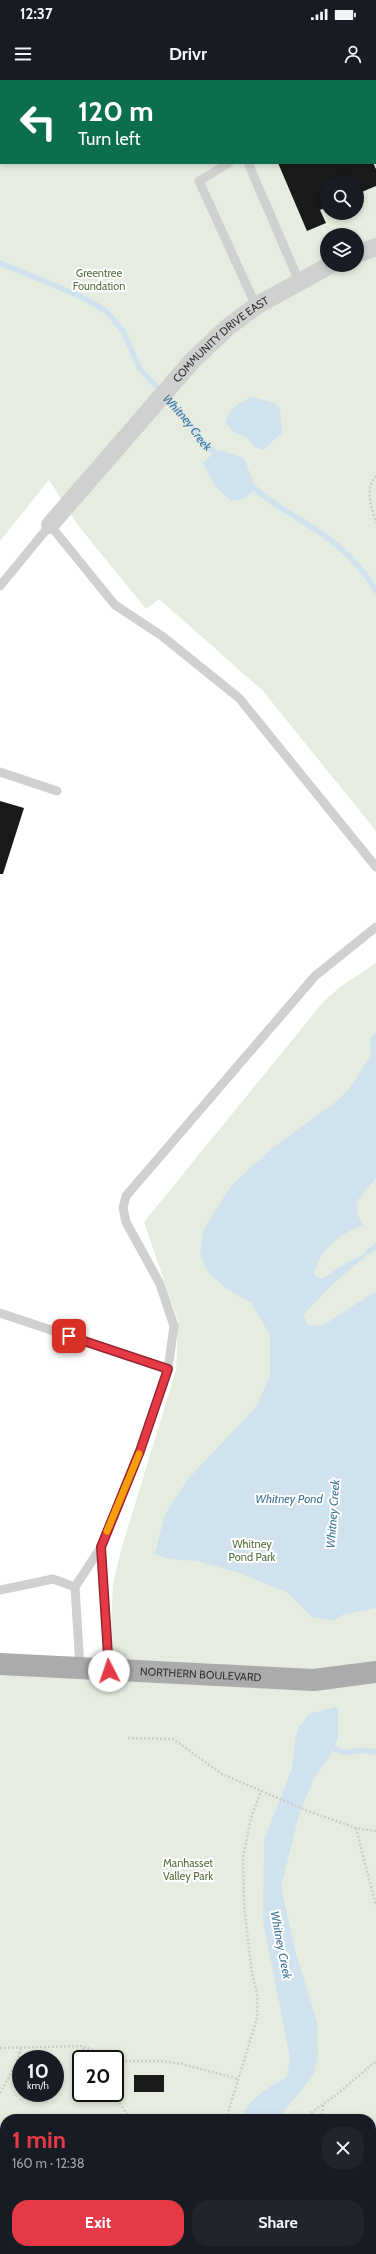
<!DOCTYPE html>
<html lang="en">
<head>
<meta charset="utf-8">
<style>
	:root { --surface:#171b24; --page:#20242c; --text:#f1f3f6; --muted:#9ea1a6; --accent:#e63946 }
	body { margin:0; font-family:Cabin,sans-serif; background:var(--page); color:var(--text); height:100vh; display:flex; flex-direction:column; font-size:15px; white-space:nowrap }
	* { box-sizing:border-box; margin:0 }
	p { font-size:13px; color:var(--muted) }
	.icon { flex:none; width:22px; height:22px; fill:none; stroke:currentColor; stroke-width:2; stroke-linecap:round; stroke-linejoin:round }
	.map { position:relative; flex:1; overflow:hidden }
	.side { position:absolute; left:0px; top:2034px; width:376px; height:140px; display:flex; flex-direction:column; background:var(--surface); border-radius:16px 16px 0 0; box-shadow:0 2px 6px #0003 }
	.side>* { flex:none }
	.banner { position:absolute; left:0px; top:0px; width:376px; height:84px; box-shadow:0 2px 6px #0003; background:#0b6e4f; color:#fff; overflow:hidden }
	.buttons { position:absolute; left:320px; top:96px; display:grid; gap:8px }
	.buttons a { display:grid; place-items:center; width:44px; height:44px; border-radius:50%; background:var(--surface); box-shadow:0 2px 6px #0003; font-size:20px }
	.speed { position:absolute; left:12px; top:1970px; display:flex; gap:8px; font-size:20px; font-weight:700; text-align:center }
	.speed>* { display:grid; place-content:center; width:52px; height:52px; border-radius:50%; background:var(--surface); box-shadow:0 2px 6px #0003; line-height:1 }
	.speed small { font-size:10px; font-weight:400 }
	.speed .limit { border:2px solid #111; border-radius:6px; background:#fff; color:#111 }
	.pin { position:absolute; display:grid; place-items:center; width:34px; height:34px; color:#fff; margin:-17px; border-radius:8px; box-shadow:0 2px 6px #0006 }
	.me { position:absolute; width:44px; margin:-22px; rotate:356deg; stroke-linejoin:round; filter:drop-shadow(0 0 3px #0008) }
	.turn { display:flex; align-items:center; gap:14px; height:84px; padding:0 12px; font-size:18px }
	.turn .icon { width:52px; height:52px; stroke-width:2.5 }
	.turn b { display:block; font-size:28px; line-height:34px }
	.round { display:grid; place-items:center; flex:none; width:42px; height:42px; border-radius:16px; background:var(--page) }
	.summary { display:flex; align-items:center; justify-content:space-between; height:68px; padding:0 12px }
	h1 { font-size:24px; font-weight:700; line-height:30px; color:var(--accent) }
	.action { display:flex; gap:8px; margin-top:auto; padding:8px 12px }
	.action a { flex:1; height:46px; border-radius:16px; background:var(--accent); color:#fff; font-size:16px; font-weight:700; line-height:46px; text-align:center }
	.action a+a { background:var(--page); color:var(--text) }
	.status { display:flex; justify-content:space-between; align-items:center; height:28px; padding:0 20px; background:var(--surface); direction:ltr }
	.status svg { height:11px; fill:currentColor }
	header { display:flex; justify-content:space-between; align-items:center; height:52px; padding:0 12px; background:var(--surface); font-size:18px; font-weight:700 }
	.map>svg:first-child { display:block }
	.green { fill:#e6ecdf; fill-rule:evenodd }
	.water { fill:#cfe2ee }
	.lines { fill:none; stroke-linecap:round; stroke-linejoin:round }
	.stream { stroke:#cfe2ee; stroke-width:5.5 }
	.building { fill:#1a1a1a }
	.path { stroke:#cdcdcd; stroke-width:2.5; stroke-dasharray:2 2; stroke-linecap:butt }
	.service { stroke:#d0d0d0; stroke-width:9 }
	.minor { stroke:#d0d0d0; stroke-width:18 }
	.primary { stroke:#ababab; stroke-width:22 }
	.route-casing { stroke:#96252e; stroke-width:10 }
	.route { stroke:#e63946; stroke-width:7 }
	.slow { stroke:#f59e0b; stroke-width:7 }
	.labels { text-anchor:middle; stroke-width:4; stroke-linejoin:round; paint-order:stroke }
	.park-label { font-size:11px; fill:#56703f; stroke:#fff }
	.street-label { font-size:11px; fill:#333; stroke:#fff }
	.water-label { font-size:12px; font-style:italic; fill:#3f7597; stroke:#fff }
</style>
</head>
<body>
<div class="status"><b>12:37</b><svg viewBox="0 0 49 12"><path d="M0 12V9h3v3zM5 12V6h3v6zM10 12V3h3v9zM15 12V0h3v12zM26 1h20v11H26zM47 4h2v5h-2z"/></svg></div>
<header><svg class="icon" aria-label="menu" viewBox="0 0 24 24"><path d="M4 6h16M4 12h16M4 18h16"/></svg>Drivr<svg class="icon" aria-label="person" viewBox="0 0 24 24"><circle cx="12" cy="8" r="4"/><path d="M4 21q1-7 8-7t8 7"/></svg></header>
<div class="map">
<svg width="376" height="2174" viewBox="0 0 376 2174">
	<rect width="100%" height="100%" fill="#fff"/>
	<path class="green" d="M0 0H376V751L263 611 159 519 146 529 77 444 49 400 0 461ZM1 1H375V83H1ZM327 103H357V133H327ZM327 155H357V185H327Z
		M376 883V2174H0V1584L109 1591 113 1504 121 1470 176 1290 178 1241 144 1142 324 921 340 907ZM21 1979H55V2013H21ZM81 1979H115V2013H81ZM5 2039H371V2169H5Z"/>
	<path class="water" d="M252 317 272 322 280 328 282 353 263 370 254 367 246 357 235 353 225 342C231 328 238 323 252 317Z
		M216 371 226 372 244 378 256 409 243 419 231 421 214 405 203 383Z
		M376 952V1098L357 1121V1134L364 1146C341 1151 318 1171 314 1195L322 1199 338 1188 368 1172V1174L333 1204 303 1235 307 1245 322 1246 376 1211V1528L342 1535 334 1541 312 1537 287 1512 239 1493 197 1481 169 1479 155 1474 165 1434 188 1399 256 1327 270 1295V1255L251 1223 226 1208 208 1192 200 1175 203 1151 230 1107 272 1068 332 1025 349 1009 371 975 370 959Z
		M338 1626V1659L328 1679 314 1698 299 1735 281 1807 295 1870 317 1942 318 1974 314 1994 278 2039H242C249 2017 268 2008 287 1997L290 1978 263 1841 264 1760 292 1689 295 1659 299 1647 309 1634Z
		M215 2169H275L280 2174H214Z"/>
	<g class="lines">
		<g class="stream">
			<path id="s1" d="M0 183 80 216 106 231 123 251 140 289 186 339 205 365 220 376"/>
			<path d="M251 405C272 425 298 437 322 454 343 468 363 489 376 511"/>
			<path d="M368 1172 376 1166"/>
			<path d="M326 1665 344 1673 361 1670 376 1672"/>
		</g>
	</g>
	<path class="building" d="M278 83H373L376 89V106L357 114V103H327V127L320 130 326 143 307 151Z
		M0 721 24 728 3 794H0Z
		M134 1995H164V2012H134Z"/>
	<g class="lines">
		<path class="path" d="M376 396C364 409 372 428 376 443
			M128 1658 173 1659 222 1694 308 1731 356 1748 376 1751
			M356 1748 376 1826
			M0 1968 83 1966 120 1981H162L182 1984 238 1999
			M83 1968 91 1979
			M0 2013 16 1984 21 1967
			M113 2013 130 2039
			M226 2039 257 1938V1913L252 1894 244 1826 243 1777 251 1738 261 1711
			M306 2039 313 2031 336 2015 376 1981
			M322 2039 323 2025
			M371 2119 376 2121
			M285 2169 287 2174
			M125 2174 133 2169
			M184 2174 186 2169"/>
		<path class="service" d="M375 62 376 64
			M229 83 199 101 256 226
			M248 83 299 201
			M0 506 50 445 115 525 162 556 239 618 376 787
			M0 692 57 711
			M0 1233 168 1289
			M101 1467 109 1589
			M0 1510 53 1499 75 1507
			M80 1588 75 1507 101 1467 140 1371 168 1289 174 1246 160 1204 126 1142 123 1128 126 1116 315 896 376 847"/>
		<g class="minor">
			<path d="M357 174 376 167"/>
			<path id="s2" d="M50 445 193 280 228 247 256 226 330 185"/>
		</g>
		<path class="primary" id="s3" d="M0 1584 314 1600 376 1592"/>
	</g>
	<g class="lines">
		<g class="route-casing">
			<path id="route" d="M69 1256 168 1289 140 1371 101 1467 109 1591"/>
		</g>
		<use href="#route" class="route"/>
		<path class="slow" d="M107 1451 139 1374"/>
	</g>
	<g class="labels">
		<g class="park-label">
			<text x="99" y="197">Greentree<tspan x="99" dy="13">Foundation</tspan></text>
			<text x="252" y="1468">Whitney<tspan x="252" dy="13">Pond Park</tspan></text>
			<text x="188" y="1787">Manhasset<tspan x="188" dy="13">Valley Park</tspan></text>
		</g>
		<g class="street-label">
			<text dy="4" stroke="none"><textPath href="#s2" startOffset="253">COMMUNITY DRIVE EAST</textPath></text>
			<text dy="4" stroke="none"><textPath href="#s3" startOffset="201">NORTHERN BOULEVARD</textPath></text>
		</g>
		<g class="water-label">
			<text dy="4" stroke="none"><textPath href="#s1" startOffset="256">Whitney Creek</textPath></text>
			<text x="289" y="1423">Whitney Pond</text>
			<text transform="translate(333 1434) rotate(-86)" y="4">Whitney Creek</text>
			<text transform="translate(281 1865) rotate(79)" y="4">Whitney Creek</text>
		</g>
	</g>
</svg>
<div class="buttons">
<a><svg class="icon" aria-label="search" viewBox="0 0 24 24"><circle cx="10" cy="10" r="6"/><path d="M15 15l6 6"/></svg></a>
<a><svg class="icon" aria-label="layers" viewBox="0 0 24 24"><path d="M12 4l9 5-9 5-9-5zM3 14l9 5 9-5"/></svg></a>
</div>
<div class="speed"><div>10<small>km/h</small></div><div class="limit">20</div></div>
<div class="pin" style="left:69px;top:1256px;background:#d93025"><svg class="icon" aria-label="arrive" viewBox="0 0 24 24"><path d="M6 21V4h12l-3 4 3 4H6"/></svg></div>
<svg class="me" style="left:109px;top:1591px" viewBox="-20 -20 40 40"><circle r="19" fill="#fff"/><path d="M0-13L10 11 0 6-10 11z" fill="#e63946"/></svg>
<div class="banner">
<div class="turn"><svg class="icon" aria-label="left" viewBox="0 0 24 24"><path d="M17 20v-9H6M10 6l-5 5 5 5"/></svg><div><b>120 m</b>Turn left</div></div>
</div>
<section class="side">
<div class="summary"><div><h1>1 min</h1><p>160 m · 12:38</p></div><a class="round"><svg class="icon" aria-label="close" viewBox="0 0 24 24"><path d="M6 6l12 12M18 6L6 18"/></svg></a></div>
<div class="action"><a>Exit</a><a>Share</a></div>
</section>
</div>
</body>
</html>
